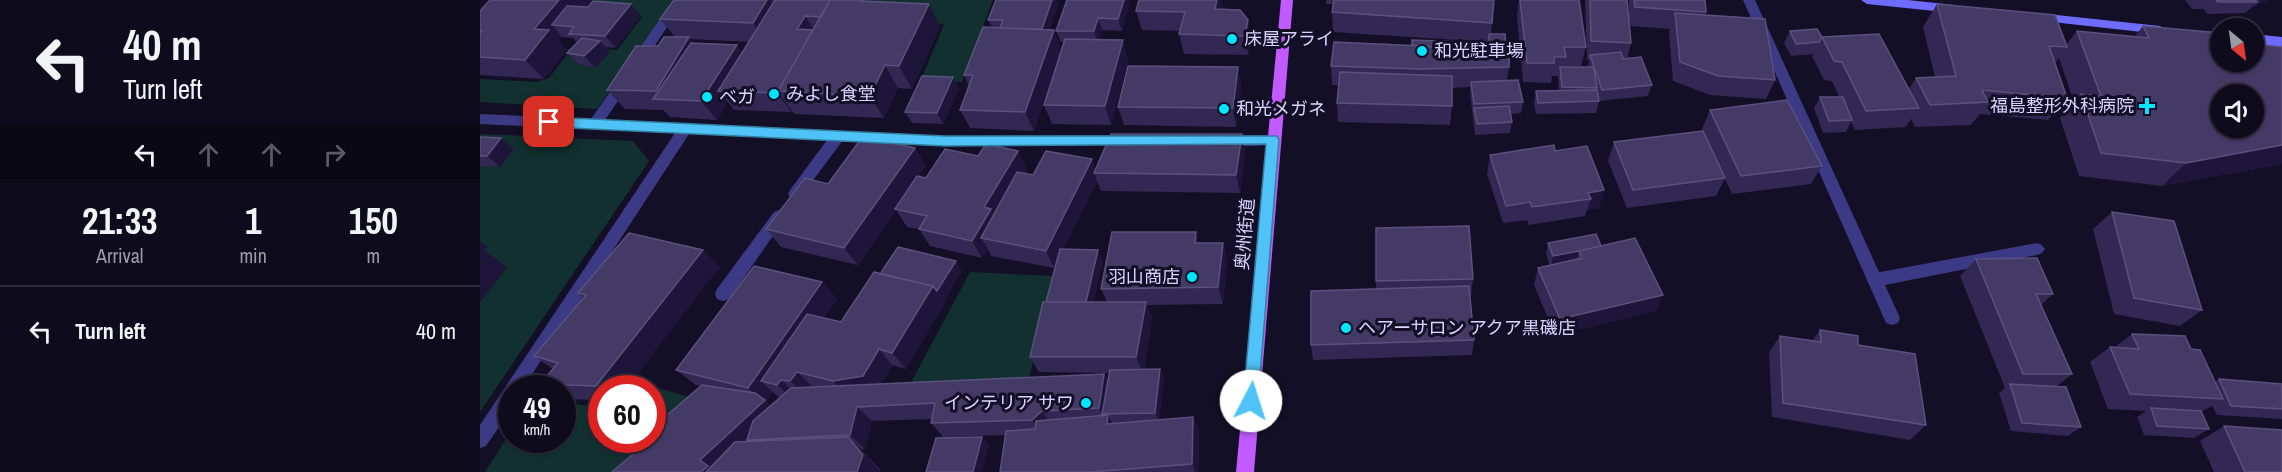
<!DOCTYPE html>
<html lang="en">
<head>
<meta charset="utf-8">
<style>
	:root { --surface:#0e0b1c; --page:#1c1929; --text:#f1f3f6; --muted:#9b9ba3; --line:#2e2b3b }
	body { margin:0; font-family:"Archivo Narrow","Noto Sans JP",sans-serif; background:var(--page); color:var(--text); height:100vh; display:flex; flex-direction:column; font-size:22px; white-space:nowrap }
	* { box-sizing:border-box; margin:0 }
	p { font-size:20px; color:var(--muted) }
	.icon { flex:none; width:33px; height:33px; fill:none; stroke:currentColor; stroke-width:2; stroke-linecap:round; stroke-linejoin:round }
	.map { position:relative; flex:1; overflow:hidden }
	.drawer { display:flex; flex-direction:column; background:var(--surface); width:480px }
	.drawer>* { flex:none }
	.hud { background:#0e0b1c; color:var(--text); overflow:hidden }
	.needle { width:39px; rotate:151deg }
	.tools { position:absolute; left:1730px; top:18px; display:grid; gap:12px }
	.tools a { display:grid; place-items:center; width:54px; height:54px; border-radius:50%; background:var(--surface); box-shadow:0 2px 4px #0004,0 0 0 2px var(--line); font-size:30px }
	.speed { position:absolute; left:18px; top:375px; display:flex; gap:12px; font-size:30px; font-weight:700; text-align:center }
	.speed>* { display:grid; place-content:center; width:78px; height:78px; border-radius:50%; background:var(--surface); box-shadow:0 2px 4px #0004,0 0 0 2px var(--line); line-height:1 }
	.speed small { font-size:15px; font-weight:400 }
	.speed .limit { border:9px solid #d22; background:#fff; color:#111 }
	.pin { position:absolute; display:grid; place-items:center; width:51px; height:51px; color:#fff; margin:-26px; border-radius:12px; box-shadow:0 3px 9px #0006 }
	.me { position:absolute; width:66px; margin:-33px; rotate:5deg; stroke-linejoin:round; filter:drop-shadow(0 0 4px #0008) }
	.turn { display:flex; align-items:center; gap:21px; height:126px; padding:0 24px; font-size:27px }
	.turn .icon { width:78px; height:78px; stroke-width:2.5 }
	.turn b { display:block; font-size:42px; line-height:51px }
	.lanes { display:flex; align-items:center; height:57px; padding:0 24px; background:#0003; justify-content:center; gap:30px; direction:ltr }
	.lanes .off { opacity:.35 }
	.eta { display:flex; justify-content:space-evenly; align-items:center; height:102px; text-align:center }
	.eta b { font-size:36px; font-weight:700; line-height:42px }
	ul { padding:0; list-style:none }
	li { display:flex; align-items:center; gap:18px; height:90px; padding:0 24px; border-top:2px solid var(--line) }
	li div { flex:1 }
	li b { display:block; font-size:22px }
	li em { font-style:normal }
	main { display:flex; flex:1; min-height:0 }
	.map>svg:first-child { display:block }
	.green { fill:#12302f }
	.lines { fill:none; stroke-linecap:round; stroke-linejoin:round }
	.lane { fill:#3d3a85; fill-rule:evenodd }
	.street { fill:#3d3a85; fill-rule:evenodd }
	.secondary { fill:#6f6bff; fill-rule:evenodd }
	.primary { fill:#c25bff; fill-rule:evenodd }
	.wall { fill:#312854; fill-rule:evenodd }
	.shaded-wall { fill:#1d163a }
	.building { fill:#433a66; stroke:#5a527e; stroke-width:1.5; fill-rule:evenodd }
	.route { fill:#4fc3f7; stroke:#337fa1; stroke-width:1.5 }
	.poi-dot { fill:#00e5ff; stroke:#130f26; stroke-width:2 }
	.labels { text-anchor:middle; stroke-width:6; stroke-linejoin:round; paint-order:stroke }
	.poi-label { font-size:18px; fill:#d9d4ff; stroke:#130f26; text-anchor:start }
	.street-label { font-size:18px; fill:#d9d4ff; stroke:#130f26 }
</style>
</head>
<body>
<main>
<section class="drawer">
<div class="hud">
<div class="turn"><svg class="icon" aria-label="left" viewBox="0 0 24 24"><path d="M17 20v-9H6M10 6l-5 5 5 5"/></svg><div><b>40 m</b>Turn left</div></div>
<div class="lanes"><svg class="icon" aria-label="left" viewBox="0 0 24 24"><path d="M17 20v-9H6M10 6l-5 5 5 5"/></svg><svg class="icon off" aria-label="ahead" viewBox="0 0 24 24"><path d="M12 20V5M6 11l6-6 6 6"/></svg><svg class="icon off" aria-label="ahead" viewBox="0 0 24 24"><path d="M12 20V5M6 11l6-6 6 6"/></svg><svg class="icon off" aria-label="right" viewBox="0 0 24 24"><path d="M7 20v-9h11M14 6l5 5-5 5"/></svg></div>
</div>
<div class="eta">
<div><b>21:33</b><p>Arrival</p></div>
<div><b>1</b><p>min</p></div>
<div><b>150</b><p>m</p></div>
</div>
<ul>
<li><svg class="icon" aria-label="left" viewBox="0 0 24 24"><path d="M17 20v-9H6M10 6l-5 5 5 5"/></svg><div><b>Turn left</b></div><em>40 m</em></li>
</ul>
</section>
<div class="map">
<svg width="1802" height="472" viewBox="0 0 1802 472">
	<rect width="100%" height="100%" fill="#130f26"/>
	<path class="green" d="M116 0H193L117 109 0 102V79L57 82 69 78 93 47 137 50 162 17 106 12Z
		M377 0H513L482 82 441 80 464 24 401 22Z
		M0 134 153 141 169 161 0 412Z
		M490 272 572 276 548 384 428 388Z
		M163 384 225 401 155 472H5L31 431 32 440H82L83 404 121 406 122 440H172V388H158Z"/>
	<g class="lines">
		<path class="lane" d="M358 131 363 132 365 136 363 140 320 198H310L308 194 310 190 353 132Z
			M299 210 304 212 306 216 304 220 249 299 243 301 237 299 235 294 237 289 294 212Z
			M1557 243 1562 245 1565 249 1562 253 1557 255 1395 287 1390 285 1387 280 1390 275 1395 273Z"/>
		<path class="street" d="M193 0H205L162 65H152L150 62 152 59Z
			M1263 0H1275L1420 318 1418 323 1412 325 1406 323Z
			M144 77 151 82 125 120 465 136 649 135 656 140 649 145 465 146 209 134 43 388H32V408L6 446 0 448V425L195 133 0 124V114L111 119 139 79Z
			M745 135H793L800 140C794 148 744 148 738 140Z"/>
		<path class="secondary" d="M1381 0H1428L1474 5 1480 9 1474 13 1387 4Z
			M1558 13 1680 26 1686 30 1680 34 1554 20V14Z
			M1773 34 1802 37V47L1773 44Z"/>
		<path class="primary" d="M801 0H813L774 472H756Z"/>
	</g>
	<path class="wall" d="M10 0H112L106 7 151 4 161 16 136 48 125 47 130 53 115 68 98 64 87 53 97 43 93 38 82 37 79 41 87 50 64 79 0 75V11Z
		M194 0H389L390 1 449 4 460 27 432 89 418 88 404 118 314 114 312 111 311 112 254 110 248 102 237 120 190 117 183 110 145 109 127 90 178 46 195 37 180 19ZM210 39 269 42 262 53 257 45 214 43Z
		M587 0H647L649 5 642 31 622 30 619 40 648 59 631 125 572 124 564 105 584 42H581L576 31Z
		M846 0H1014L1011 34 1026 50 1029 67 1027 80 1043 102 1041 113 1031 114 1032 122 1030 133 995 135 990 93V87L972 88V106L970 125 858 122 857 103 859 85H852L851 66 1008 49V42L853 32 852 12 853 4H846Z
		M1039 0H1099L1106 47 1101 66H1084V67H1108L1109 60H1107L1105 0H1147L1149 21V0H1225L1226 12 1225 15 1295 80 1286 99 1230 95 1193 81 1189 33 1190 29 1150 26 1151 43 1147 59 1172 85 1168 96 1119 101 1116 113 1056 114 1054 103 1056 91H1079L1078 76H1072L1071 83 1043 82 1037 16Z
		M1705 0H1787L1786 2 1772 7 1765 13 1727 14 1723 9H1712Z
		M1457 4 1586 45 1597 31 1654 37 1663 26 1802 164 1682 186 1599 176 1580 118 1594 102 1579 58 1575 63 1587 98 1568 120 1500 114 1491 125 1435 127 1431 119 1426 127 1375 130 1371 122 1366 132 1343 133 1334 108 1340 97H1359L1352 81 1344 80 1332 56 1334 54 1311 56 1304 43 1310 31 1342 37 1429 89 1436 78 1455 77 1443 27Z
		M578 5 570 29 581 49 554 131 490 128 480 110 489 86 484 75 512 27 508 20Z
		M743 6V9L771 39 768 55 704 54 699 34 700 31 662 30 656 11Z
		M758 67 761 87 756 127 644 125 638 107Z
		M473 77 479 89 463 124 432 123 425 112Z
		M1230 110 1342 166 1331 184 1252 194 1222 129Z
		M762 134 765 152 760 193 621 191 617 181 583 250 623 261 613 302H627L621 289 719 243H743L747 260 743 304 667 305 672 318 664 369 684 378 679 420 713 417 719 432 718 472H520L526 435 463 437 451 423V419L392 421 385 449H381L386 454 401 471 177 434 221 386 216 385 196 370 342 282 357 299 344 318 361 322 400 274 482 271 464 301 465 302 426 369 412 365 401 384 624 374 628 381 629 373 559 372 550 357 575 266 574 268 511 256 508 249 502 258 450 246 439 229 427 227 416 210 378 265 301 247 286 229 348 184 435 148 446 166 439 176 446 178 498 156 538 151 547 170 545 174 553 175 616 170ZM293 392 298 397H301L291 406 286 402Z
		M0 137 34 149 20 167 0 166Z
		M1134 142 1245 178 1236 196 1147 208 1128 161Z
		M1075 151 1124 190 1119 208 1107 210 1105 216 1049 225 1047 220 1023 223 1007 174 1010 155Z
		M1632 212 1722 310 1700 326 1634 314 1613 229Z
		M896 228 993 279 991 296H990L994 340 992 355 833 360 831 345 896 289Z
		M1068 243 1121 246 1183 295 1176 311 1075 335 1054 285 1058 268 1070 266 1066 254Z
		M1496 259 1573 294 1561 305 1592 374 1576 387 1601 427 1588 436 1531 431 1519 393 1525 388 1480 276Z
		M240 267 122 388V400L84 399H82V388H66L60 384 73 369 54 356 103 298 98 293Z
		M1340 330 1378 345 1446 425 1430 440 1292 417 1289 352 1300 336 1332 341Z
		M1652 334 1711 349 1735 382 1739 379 1802 384V419L1737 415 1732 406 1721 412 1729 429 1714 438 1664 435 1657 417 1666 411 1628 409 1610 362 1630 347H1635Z
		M1744 426 1802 472H1734L1720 441Z"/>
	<path class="shaded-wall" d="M79 0H112L91 27 72 25 82 37 79 41 87 50 64 79 45 60 54 29Z
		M287 0H291L302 16 286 42 273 23Z
		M572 0H577L578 5 566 42 561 30Z
		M644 0H647L649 5 642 31 638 19Z
		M737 0H742L743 6 739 28 735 9Z
		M1780 0H1787L1786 2 1773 7Z
		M151 4 161 16 136 48 125 36Z
		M449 4 460 27 432 89 419 66Z
		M325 16 346 49 317 29Z
		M618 18 622 30 618 43 614 31Z
		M768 20 771 39 768 55 765 36Z
		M574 30 581 49 554 131 545 112Z
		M209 37 224 56 183 99 176 91Z
		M643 40 648 59 631 125 625 106Z
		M120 41 130 53 115 68 104 56Z
		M257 45 271 64 238 91 248 102 237 120 221 101Z
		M405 65 418 88 404 118 390 96Z
		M758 67 761 87 756 127 753 108Z
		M473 77 479 89 463 124 457 113Z
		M298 92 312 111 311 112 297 93Z
		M762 134 765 152 760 193 756 175Z
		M21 138 34 149 20 167 7 156Z
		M1802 145V164L1682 186 1706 163Z
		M435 148 446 166 416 209H415L416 210 378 265 364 248Z
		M538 151 547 170 517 219 501 238 508 249 502 258 492 241 504 207Z
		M612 159 617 173H614L617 181 574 268 566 251Z
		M1124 190 1119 208 1107 210 1111 199 1108 193Z
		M716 232 721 249 715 243Z
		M0 241 8 247 5 251 27 267 0 303Z
		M743 243 747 260 743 304 738 287Z
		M223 250 240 267 147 388H122V389L116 386Z
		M618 250 623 261 611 313 606 303Z
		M1099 251 1096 262 1071 267 1073 256Z
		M476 261 482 271 464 301 465 302 426 369 412 353 453 286Z
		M342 282 357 299 301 380 317 395 314 400 297 385 281 381 293 392 286 402 302 415 267 440 272 444 242 472H221L220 460 284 401 268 388Z
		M1183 295 1176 311 1075 335 1080 319Z
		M666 302 672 318 663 373 656 357Z
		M399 349 412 365 397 391 368 396 353 381Z
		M680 369 684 378 679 422 675 413Z
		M317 372 333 387 327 396 310 381Z
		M624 374 632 389 622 414 619 408Z
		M377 407 392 421 385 449 370 435Z
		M562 411 572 425 562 434 552 420Z
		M628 415 636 430 627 424Z
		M713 417 719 432 718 472H715L712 464Z
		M368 437 386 454 400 472H377Z
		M502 437 509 445 502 472H493Z"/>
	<path class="building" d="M10 0H79L54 29 69 30 45 60 0 57V33L2 31H0V11Z
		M194 0H287L273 23 180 19Z
		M295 0H350L341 17 325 16 317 29 333 30 297 93 238 91Z
		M350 0H382L381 1 449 4 419 66 405 65 390 96 298 91Z
		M516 0H572L562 29 520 28 523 20H508Z
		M587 0H644L638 19 618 18 614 31H576Z
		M659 0H737L735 9 760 10 768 20 765 36 699 34 705 12 656 11Z
		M854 0H1014L1012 23 852 12Z
		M1040 0H1099L1106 47H1084L1086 57H1074V63H1047Z
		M1110 0H1147L1151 43 1111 41Z
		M1154 0H1225L1226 12 1155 7Z
		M1736 0H1775L1777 2H1738Z
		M113 1 151 4 125 36 89 34 94 27 72 25 87 6 108 7Z
		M1457 4 1575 15 1587 47 1569 46 1587 98 1502 90 1508 102 1450 105 1436 78 1476 76Z
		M1195 13 1285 19 1295 80 1238 76 1200 62Z
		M1663 26 1740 33V62H1773V37H1780L1784 45 1802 47V145L1706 163 1621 153 1601 94 1621 96 1597 31 1669 38ZM1740 94H1773V128H1740Z
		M503 27 574 30 545 112 480 110 493 75H484Z
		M1337 29 1342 37 1339 42 1316 44 1310 31Z
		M1009 34H1025L1026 50H1009Z
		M1399 34 1439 108 1386 111 1362 62 1354 61 1342 37Z
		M184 37H209L176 91 127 90 156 46H178Z
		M102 38 120 41 104 56 87 53Z
		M585 39 643 40 625 106 564 105Z
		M932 40 1006 43V49L932 46Z
		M854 42 1030 50 1029 67 941 69 851 66Z
		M211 43 257 45 221 101 173 99Z
		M1141 52 1143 59 1161 57 1172 85 1122 90 1110 55Z
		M648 66 758 67 753 108 638 107Z
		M1080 67H1114L1117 88 1082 87Z
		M860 72 972 76V106L857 103Z
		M442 76 473 77 457 113 425 112Z
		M1038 80 1043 102 994 104 991 82Z
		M1117 90 1119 101 1058 103 1056 91Z
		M1340 97H1363L1372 120 1349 121Z
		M1307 100 1342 166 1261 176 1230 110Z
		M1029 106 1032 122 997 124 994 108Z
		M1223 131 1245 178 1153 190 1134 142Z
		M631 134H762L756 175 614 173Z
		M383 136 435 148 364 248 286 229 325 178 348 184Z
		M0 137 21 138 7 156H0Z
		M506 144 538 151 504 207 511 209 492 241 439 229 447 216 415 209 437 176 446 178 465 149 498 156Z
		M1074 145 1075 151 1107 146 1124 190 1108 193 1111 199 1052 207 1050 202 1026 206 1010 155Z
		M566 151 612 159 566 251 501 238 537 172 553 175Z
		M1632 212 1694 221 1722 310 1654 298Z
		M989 226 993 279 896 281V228Z
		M632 232H716L715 243H743L738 287 621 289Z
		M149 233 223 250 116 386 60 384 78 363 54 356 106 295 98 293Z
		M1116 234 1121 246 1099 251 1073 256 1068 243Z
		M1155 238 1183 295 1080 319 1058 268 1102 258 1099 251Z
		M418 247 476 261 457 291 453 286 400 274Z
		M580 249 618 250 606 302H566Z
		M1557 258 1573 294H1556L1592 374H1543L1496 259Z
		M274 266 342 282 268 388 196 370Z
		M394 272 453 286 412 353 399 349 383 376 353 381 317 372 310 381 301 380 297 385 281 381 327 314 361 322Z
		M989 286 994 340 831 345V291Z
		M563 302H666L656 357H550Z
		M1340 330 1378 336V345L1435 354 1446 425 1303 403 1300 336 1341 342Z
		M1652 334 1705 336 1711 349 1720 350 1743 399 1650 394 1630 347 1659 349Z
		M680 369 675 413 622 414 630 370Z
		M624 374 619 408 562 411 552 420 451 423 455 403 377 407 370 435 267 440 273 421 311 388Z
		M1739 379 1802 384V409L1751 406Z
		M1530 384 1586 387 1601 427 1542 423Z
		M222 385 275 393 285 400 220 460 228 466 221 472H132L170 440H172V438L177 434 172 431V428Z
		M1671 408 1721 411 1729 429 1677 426Z
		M628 415 627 424 713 417 712 464 611 472H520L526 431 555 429 556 421Z
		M1744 426 1802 430V472H1765Z
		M368 437 383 455 377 472H226L255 442Z
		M502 437 493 472H446L456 438Z"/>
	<path class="route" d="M69 117 465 136H797L799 140 778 401 776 406 771 408 765 406 763 401 786 144 465 146 69 127 62 122Z"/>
	<g class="poi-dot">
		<circle cx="752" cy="39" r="6"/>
		<circle cx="942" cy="51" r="6"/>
		<circle cx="294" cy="94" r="6"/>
		<circle cx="227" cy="97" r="6"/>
		<path d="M1664 97h6v6h6v6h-6v6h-6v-6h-6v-6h6z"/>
		<circle cx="744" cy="109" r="6"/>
		<circle cx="712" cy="277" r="6"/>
		<circle cx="866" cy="328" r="6"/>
		<circle cx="606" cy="403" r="6"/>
	</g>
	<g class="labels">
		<g class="poi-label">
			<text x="764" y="45">床屋アライ</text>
			<text x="954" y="57">和光駐車場</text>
			<text x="306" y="100">みよし食堂</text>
			<text x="239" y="103">ベガ</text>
			<text x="1654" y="112" text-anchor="end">福島整形外科病院</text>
			<text x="756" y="115">和光メガネ</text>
			<text x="700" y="283" text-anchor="end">羽山商店</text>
			<text x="878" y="334">ヘアーサロン アクア黒磯店</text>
			<text x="594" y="409" text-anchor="end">インテリア サワ</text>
		</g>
		<g class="street-label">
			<text transform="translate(765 234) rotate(-85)" y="6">奥州街道</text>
		</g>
	</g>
</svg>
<div class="tools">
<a><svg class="needle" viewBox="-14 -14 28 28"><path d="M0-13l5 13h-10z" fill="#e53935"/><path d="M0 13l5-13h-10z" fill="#9b9ba3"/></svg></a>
<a><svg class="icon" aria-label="sound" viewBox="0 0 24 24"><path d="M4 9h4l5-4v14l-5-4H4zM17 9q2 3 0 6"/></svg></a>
</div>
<div class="speed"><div>49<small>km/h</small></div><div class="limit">60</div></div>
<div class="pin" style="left:69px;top:122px;background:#d93025"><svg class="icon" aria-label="arrive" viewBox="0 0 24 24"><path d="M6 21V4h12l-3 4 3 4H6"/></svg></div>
<svg class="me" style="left:771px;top:401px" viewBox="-20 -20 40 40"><circle r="19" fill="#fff"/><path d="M0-13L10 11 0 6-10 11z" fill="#4fc3f7"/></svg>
</div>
</main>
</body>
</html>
